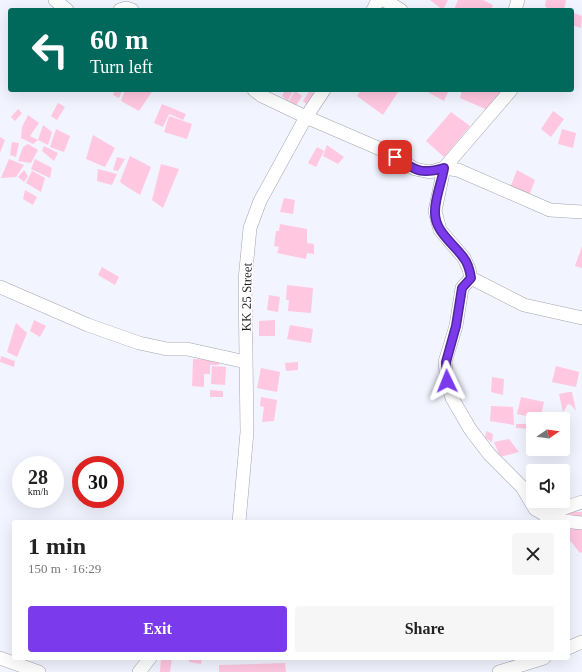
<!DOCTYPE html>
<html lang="en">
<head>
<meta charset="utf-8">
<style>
	:root { --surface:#fff; --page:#f6f6f6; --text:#222; --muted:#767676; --accent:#7c3aed }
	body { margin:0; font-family:"Times New Roman",serif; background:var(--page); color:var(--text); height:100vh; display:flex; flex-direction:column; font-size:15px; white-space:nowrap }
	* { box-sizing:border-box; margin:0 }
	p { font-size:13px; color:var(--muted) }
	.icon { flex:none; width:22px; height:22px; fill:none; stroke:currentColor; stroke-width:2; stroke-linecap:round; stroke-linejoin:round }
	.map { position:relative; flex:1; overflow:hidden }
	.side { position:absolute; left:12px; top:520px; width:558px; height:140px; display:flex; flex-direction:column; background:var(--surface); border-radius:4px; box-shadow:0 4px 16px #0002 }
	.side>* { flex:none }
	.top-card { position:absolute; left:8px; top:8px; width:566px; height:84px; border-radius:4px; box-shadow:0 4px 16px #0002; background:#00695c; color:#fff; overflow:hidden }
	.needle { width:26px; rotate:77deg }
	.buttons { position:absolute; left:526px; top:412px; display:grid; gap:8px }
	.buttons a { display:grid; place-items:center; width:44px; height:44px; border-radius:4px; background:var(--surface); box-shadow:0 4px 16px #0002; font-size:20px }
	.speed { position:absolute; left:12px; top:456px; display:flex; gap:8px; font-size:20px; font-weight:700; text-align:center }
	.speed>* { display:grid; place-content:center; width:52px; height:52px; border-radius:50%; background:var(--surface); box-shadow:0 4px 16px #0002; line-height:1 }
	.speed small { font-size:10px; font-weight:400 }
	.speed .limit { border:6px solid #d22; background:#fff; color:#111 }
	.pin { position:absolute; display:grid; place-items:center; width:34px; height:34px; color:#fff; margin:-17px; border-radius:8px; box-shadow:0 2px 6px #0006 }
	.me { position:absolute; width:44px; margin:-22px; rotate:358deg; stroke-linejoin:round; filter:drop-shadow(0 0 3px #0008) }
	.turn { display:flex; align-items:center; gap:14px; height:84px; padding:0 16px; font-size:18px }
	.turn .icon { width:52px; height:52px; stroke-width:2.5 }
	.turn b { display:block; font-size:28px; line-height:34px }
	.round { display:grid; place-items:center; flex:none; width:42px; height:42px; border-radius:4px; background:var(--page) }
	.summary { display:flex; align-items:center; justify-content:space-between; height:68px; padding:0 16px }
	h1 { font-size:24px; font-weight:700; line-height:30px }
	.button { display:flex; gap:8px; margin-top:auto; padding:8px 16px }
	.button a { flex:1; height:46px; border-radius:4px; background:var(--accent); color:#fff; font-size:16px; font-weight:700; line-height:46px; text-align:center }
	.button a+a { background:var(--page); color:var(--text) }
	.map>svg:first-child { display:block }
	.building { fill:#ffc7e0 }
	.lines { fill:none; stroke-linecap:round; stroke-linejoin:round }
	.street-casing { stroke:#a3a5af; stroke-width:14 }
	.street { stroke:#fff; stroke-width:13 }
	.route-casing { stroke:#51269a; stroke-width:10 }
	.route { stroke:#7c3aed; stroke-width:7 }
	.labels { text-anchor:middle; stroke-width:4; stroke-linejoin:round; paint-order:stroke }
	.street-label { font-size:13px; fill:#1f1f23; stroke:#fff }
</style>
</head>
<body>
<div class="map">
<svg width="582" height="672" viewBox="0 0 582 672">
	<rect width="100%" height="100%" fill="#f2f4ff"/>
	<path class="building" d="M430 0H448L443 10Z
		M458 0H483L493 5 491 10H454Z
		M546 0H566L564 10H549L545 6Z
		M574 13 582 16 581 28 572 25V18Z
		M115 90 122 91 119 98 113 95Z
		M125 90H153L139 111 121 101Z
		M285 90 293 91 288 101 282 96Z
		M310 90 314 94 308 105 303 101Z
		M361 90H395L398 92 383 115 357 96Z
		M424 90H449L444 101Z
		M462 90H501L490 111 460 98Z
		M295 91 302 96 296 106 289 101Z
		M58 103 65 107 57 120 51 116Z
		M162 104 186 114 183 120 169 114 163 127 154 123Z
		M18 109 22 113 15 121 11 117Z
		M553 111 564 119 551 137 541 129Z
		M451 112 470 126 444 157 426 141Z
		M28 115 39 123 30 136 38 140 33 144 21 138 22 127Z
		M169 116 192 124 187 139 164 132Z
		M43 125 52 132 48 145 38 140Z
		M56 129 70 136 64 152 50 147Z
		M562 129 576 133 573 148 558 144Z
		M93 135 115 148 105 167 86 159Z
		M0 137 5 140 0 153Z
		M12 142 19 143 16 157 10 155Z
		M28 144 38 150 31 163 18 161 23 147Z
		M327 145 344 157 338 164 323 156Z
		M44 146 58 153 54 161 42 151Z
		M317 147 324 151 316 167 308 163Z
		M130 156 151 167 140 195 121 183 120 181Z
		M117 157 125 159 118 171 113 170Z
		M9 159 24 165 16 177 1 178Z
		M35 159 52 168 50 178 31 169Z
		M161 164 179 169 163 208 152 200Z
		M98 169 117 174 112 185 97 181Z
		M24 170 28 176 24 182 18 177Z
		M517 170 535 180 529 196 510 188Z
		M32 171 45 178 41 192 26 183Z
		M25 190 37 197 33 205 23 199Z
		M284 198 295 200 293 214 280 212Z
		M280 224 307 229V243L314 244V254L307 253 306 259 277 253 279 247 274 246 276 231H279Z
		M582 246V268L575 266Z
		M102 267 119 277 115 285 98 275Z
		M287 285 313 288 311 313 288 311 289 300H286Z
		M269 295 280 297 278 312 267 310Z
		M34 320 46 326 40 337 30 331Z
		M275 320V336H259V321Z
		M16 323 27 333 17 357 7 352Z
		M290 325 313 329 311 343 287 339Z
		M1 356 15 361 14 367 0 362Z
		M193 359 220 360 219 365H210V374H204V387L192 386Z
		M298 362V370L286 371 285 363Z
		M212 366 226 367 225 385 211 384Z
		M556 366 579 372 576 387 552 382Z
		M261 368 280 372 277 392 257 388Z
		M492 377 504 379 503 395 491 392Z
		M210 390 223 391V397H210Z
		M569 392H572L576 411 571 405 568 404 563 412 559 394Z
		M261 397 277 400 274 421 262 422 264 407 260 406Z
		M521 397 544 402 540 419 517 414Z
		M491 406 513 407 514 425 490 421Z
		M516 424H533V429L516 428Z
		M486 431 493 434 492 442 485 438Z
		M509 439 519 452 500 457 494 442Z
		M564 512H582V552L580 553 568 538V522H565Z
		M161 658H172L170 672H160Z
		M189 658H202L201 664 189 662Z
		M285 663 286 672H219V665Z"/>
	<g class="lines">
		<g class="street-casing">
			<path id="street" d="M55 0 67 10
				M384 0 401 10
				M120 10 126 8 132 10
				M373 10 378 0
				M515 10 518 0
				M254 90 262 96 306 117 385 151 415 169 430 172 444 168 458 170 550 210 582 212
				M511 90 444 168 435 211 440 230 464 258 469 269 471 278 462 288 456 326 445 362 447 381 452 398 470 429 489 454 522 487 535 509 555 520 582 523
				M471 278 524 305 582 318
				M0 287 88 325 139 343 167 349H187L246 362
				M544 515 582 502
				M239 522 247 432 245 280 250 228 260 201 306 117 324 90
				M568 648 582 642
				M0 658 39 672
				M139 672 150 658
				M499 672 544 658"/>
		</g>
		<use href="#street" class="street"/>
	</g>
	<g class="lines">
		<g class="route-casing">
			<path id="route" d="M395 157C415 170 420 175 444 168 442 181 435 198 435 211 434 231 453 243 463 257 468 263 470 271 471 278L462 288 456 326 446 362 447 381"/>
		</g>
		<use href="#route" class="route"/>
	</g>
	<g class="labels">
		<g class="street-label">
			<text transform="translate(246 297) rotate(-89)" y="5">KK 25 Street</text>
		</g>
	</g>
</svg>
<div class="buttons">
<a><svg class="needle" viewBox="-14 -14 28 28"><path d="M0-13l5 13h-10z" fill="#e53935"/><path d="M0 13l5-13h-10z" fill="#767676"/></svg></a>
<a><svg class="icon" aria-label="sound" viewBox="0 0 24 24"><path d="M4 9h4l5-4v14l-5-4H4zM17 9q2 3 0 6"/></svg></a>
</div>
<div class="speed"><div>28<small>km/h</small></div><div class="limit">30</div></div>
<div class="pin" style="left:395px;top:157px;background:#d93025"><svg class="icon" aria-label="arrive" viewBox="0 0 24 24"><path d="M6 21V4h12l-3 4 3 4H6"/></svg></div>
<svg class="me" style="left:447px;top:381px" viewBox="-20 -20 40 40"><path d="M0-17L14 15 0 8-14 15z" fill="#7c3aed" stroke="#fff" stroke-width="4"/></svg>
<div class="top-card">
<div class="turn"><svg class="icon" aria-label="left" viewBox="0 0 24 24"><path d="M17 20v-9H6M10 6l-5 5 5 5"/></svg><div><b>60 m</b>Turn left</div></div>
</div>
<section class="side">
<div class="summary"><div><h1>1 min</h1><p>150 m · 16:29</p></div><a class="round"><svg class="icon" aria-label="close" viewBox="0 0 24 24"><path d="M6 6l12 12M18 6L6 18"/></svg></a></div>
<div class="button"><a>Exit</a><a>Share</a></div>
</section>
</div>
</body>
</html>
